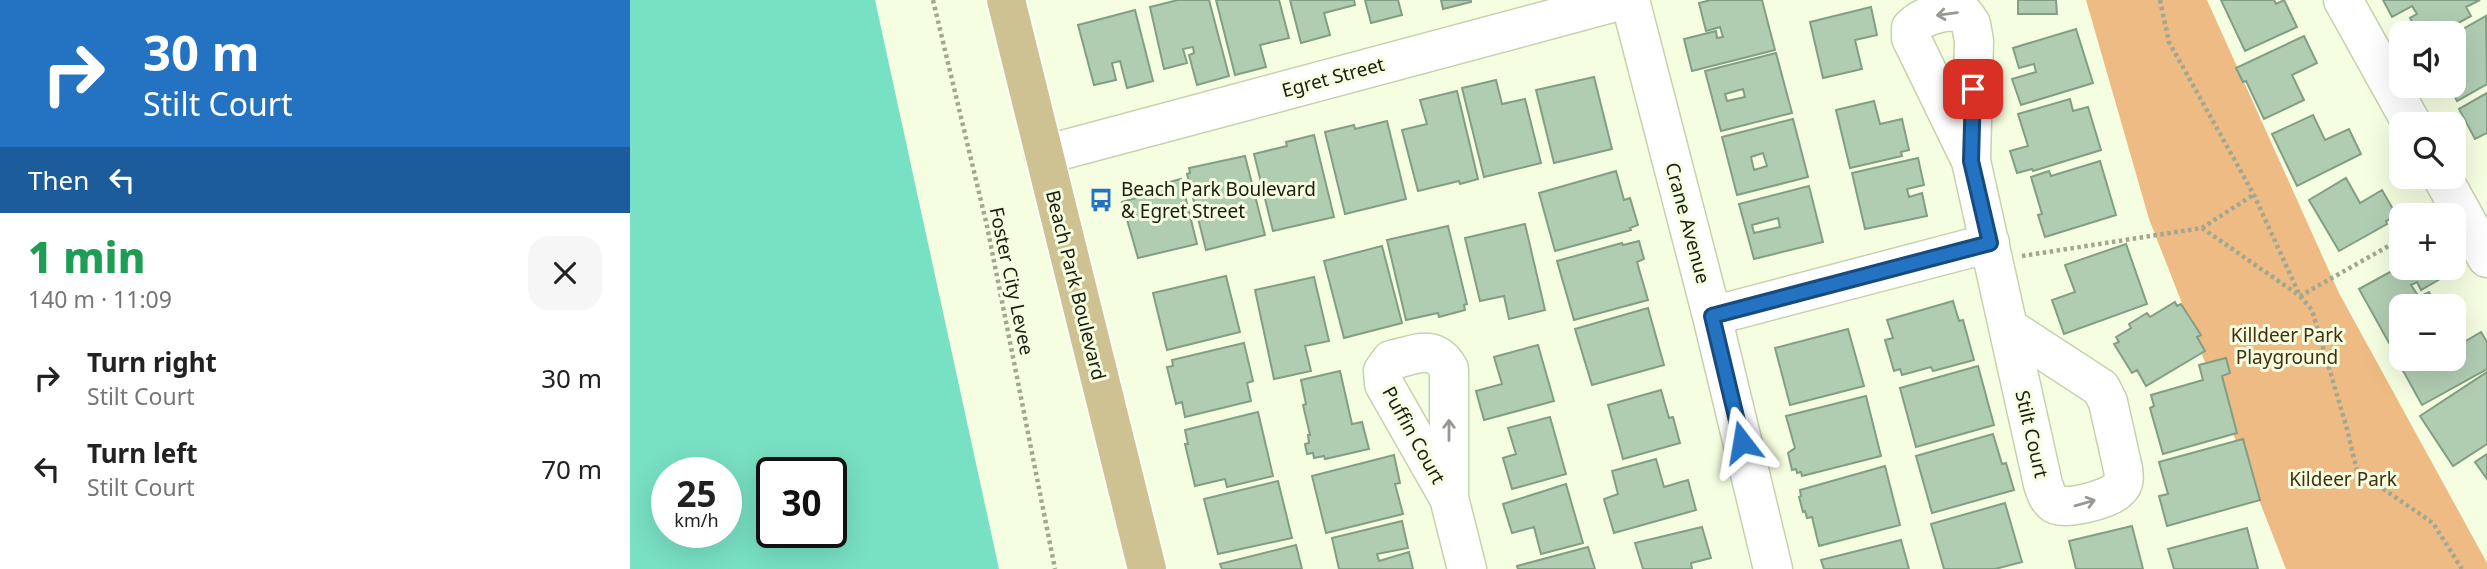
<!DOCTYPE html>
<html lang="en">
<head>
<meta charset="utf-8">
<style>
	:root { --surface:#fff; --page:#f6f6f6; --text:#222; --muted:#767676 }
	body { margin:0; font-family:"Noto Sans",sans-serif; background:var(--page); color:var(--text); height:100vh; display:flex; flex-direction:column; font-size:26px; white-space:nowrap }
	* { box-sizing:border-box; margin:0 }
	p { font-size:23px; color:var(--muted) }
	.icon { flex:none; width:38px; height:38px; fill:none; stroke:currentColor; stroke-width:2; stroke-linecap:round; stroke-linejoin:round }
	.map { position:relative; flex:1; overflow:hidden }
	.drawer { display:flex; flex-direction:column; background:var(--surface); width:630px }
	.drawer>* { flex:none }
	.top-card { background:#2373c2; color:#fff; overflow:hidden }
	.fabs { position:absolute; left:1759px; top:21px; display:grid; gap:14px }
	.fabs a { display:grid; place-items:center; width:77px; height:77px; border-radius:14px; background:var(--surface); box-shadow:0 7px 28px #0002; font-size:35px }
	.speed { position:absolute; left:21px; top:457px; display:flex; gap:14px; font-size:35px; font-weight:700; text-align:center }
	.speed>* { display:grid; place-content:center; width:91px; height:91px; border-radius:50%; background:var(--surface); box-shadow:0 7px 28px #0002; line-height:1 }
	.speed small { font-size:18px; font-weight:400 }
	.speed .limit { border:4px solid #111; border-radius:10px; background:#fff; color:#111 }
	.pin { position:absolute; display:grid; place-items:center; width:60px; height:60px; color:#fff; margin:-30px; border-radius:14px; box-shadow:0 4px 10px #0006 }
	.me { position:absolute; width:77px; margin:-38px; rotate:346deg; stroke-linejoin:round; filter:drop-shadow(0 0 5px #0008) }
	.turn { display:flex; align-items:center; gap:24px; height:147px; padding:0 28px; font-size:32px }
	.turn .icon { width:91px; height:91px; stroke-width:2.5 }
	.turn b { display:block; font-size:49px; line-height:60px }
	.then { display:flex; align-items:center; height:66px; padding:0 28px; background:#0003; gap:14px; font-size:26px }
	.round { display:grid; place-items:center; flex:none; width:74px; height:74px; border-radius:21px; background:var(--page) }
	.overview { display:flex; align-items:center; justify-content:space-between; height:119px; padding:0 28px }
	h1 { font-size:42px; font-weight:800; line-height:52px; color:#1e9e55 }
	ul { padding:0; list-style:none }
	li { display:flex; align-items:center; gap:21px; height:91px; padding:0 28px }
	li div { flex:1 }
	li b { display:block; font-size:26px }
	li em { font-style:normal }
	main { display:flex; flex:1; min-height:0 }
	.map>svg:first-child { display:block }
	.green { fill:#eebb84 }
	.water { fill:#78e0c3; fill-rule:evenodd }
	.building { fill:#b0cdb2; stroke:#829e84; stroke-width:2; fill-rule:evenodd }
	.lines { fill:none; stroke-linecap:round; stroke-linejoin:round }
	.minor-casing { stroke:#c7d1ad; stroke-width:41 }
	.major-casing { stroke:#fff; stroke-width:41 }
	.path { stroke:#a1a790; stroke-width:4.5; stroke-dasharray:3.5 3.5; stroke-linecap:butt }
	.minor { stroke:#fff; stroke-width:38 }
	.major { stroke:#cec192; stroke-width:38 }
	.oneway { stroke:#989993 }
	.route-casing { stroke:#174b7e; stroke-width:18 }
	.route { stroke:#2373c2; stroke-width:12 }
	.labels { text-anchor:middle; stroke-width:6; stroke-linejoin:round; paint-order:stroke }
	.street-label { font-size:19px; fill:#1a1d10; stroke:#f6fee1 }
	.poi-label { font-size:19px; fill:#1a1d10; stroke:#f6fee1; text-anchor:start }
	.park-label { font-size:19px; fill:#452d10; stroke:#f6fee1 }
</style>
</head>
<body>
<main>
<section class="drawer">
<div class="top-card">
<div class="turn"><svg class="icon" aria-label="right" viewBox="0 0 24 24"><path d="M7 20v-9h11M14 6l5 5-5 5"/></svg><div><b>30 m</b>Stilt Court</div></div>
<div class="then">Then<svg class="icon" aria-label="left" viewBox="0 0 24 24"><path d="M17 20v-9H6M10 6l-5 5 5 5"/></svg></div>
</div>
<div class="overview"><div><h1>1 min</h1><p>140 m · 11:09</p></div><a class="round"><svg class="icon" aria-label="close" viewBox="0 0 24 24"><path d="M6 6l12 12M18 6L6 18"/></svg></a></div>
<ul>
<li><svg class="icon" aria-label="right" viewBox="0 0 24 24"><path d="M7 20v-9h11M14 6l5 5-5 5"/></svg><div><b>Turn right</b><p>Stilt Court</p></div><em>30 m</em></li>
<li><svg class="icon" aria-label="left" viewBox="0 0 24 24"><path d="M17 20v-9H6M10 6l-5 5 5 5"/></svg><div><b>Turn left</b><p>Stilt Court</p></div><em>70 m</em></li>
</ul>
</section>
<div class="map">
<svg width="1857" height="569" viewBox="0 0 1857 569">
	<rect width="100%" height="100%" fill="#f6fee1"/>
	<path class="green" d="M1456 0H1577L1709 293 1857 563V569H1656L1519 219Z"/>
	<path class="water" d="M0 0H245L369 569H0ZM37 472H96V532H37ZM142 472H201V532H142Z"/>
	<path class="building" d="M548 0H579L599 76 567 85 559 55 564 53 563 47 553 49 557 63 534 69 520 7Z
		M586 0H649L659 38 630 45 636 67 605 75Z
		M660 0H724L725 5 694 13 700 35 671 43Z
		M735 0H768L772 15 741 23Z
		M811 0H841V2L813 9Z
		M1081 0H1132L1145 50 1062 71 1054 39 1086 31 1087 38 1093 37 1090 27 1076 31 1069 3Z
		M1388 0H1426L1427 14H1388Z
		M1591 0H1644L1646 4 1654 0 1667 27 1615 51Z
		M1753 0H1850L1836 7 1841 16 1810 33H1788L1780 18 1787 14 1782 6 1762 17Z
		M1241 7 1247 35 1225 40 1232 69 1193 78 1180 22Z
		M505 10 523 81 497 88 490 61 482 63 486 80 464 85 448 25Z
		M1856 16 1857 84 1827 101 1819 86H1824V34Z
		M1446 29 1463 83 1391 105 1382 79 1406 72 1404 64 1389 68 1383 48Z
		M1674 36 1687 63 1662 75 1674 100 1634 119 1616 81 1613 82 1606 68Z
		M1146 53 1162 113 1091 131 1075 71ZM1113 89 1115 97 1097 101 1095 94Z
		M964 77 982 149 924 163 906 90Z
		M866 80 872 104 895 99 911 163 854 177 832 88Z
		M827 91 848 179 830 184 829 181 788 191 772 130 797 124 790 100Z
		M1857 93V133L1845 139 1829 109Z
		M1440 99 1443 111 1458 107 1471 150 1403 171 1402 169 1387 173 1380 151 1398 146 1388 114Z
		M1244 101 1250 124 1272 119 1279 150 1271 152 1272 156 1220 168 1206 110Z
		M1683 115 1695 140 1719 129 1731 154 1667 186 1642 134Z
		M1163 119 1178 177 1107 195 1092 137ZM1133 153 1137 166 1124 170 1121 157Z
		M757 121 776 199 715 214 695 132 724 125 725 129Z
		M684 135 704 217 643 231 624 154 657 146 656 142Z
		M615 156 635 235 576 250 557 174 560 173 559 168Z
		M1288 158 1294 185 1277 189 1279 197 1292 193 1297 216 1235 229 1222 173Z
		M1470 161 1486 215 1415 237 1408 215 1412 214 1401 177 1419 171 1421 176Z
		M986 171 994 200 1000 198 1008 225 1000 228 1001 230 925 251 909 193Z
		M1716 178 1730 203 1752 190 1767 216 1756 221 1757 224 1709 251 1679 200Z
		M551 179 567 244 508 258 492 202 513 196 512 189Z
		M1179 186 1193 242 1124 259 1109 204ZM1148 218 1150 227 1124 233 1122 225Z
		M895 224 915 310 879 319 874 296 850 301 835 238Z
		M818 226 837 304 834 305 835 310 809 317 808 313 776 320 757 240Z
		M1009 241 1014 259 1007 262 1018 300 944 320 927 261 992 243 993 245Z
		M1496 244 1517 304 1434 334 1422 300 1445 292 1435 265Z
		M752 246 772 323 714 338 694 261Z
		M1771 266V268H1813L1817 275 1791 290 1787 282 1781 285 1789 297 1799 292 1807 306H1771V337L1759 343 1729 289Z
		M596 276 610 332 537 350 523 293Z
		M684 277 699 341 675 346 681 371 644 379 625 290Z
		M1323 301 1329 321 1333 320 1344 360 1303 371 1301 367 1272 375 1270 369 1264 371 1255 340 1263 338 1257 320Z
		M1545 302 1547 306 1551 304 1571 335 1567 337 1575 351 1516 386 1507 370 1502 373 1484 344 1489 342 1486 337 1501 328 1499 324 1517 313 1520 317Z
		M1018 308 1034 365 962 385 945 329Z
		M1218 329 1234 386 1160 405 1145 348Z
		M1851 332 1857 342V369L1792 405 1761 349 1771 343V359H1824L1827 356 1824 348Z
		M614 343 623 381 617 383 621 401 555 417 552 402 546 404 537 367 543 366 542 360Z
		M908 345 924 401 854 420 846 391 872 384 864 357Z
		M1596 358 1600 373 1592 376 1607 433 1533 454 1520 408 1524 406 1521 395 1573 380 1569 365Z
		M1348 366 1364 425 1286 447 1270 388Z
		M710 371 722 424 732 422 739 449 695 459 694 456 684 458 683 453 677 454 675 444 679 443 678 435H680L673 405 676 404 671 380Z
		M1857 372V444L1823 466 1790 416Z
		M1031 390 1039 418 1043 417 1050 443 993 459 978 405Z
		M1236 396 1251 456 1172 476 1171 472 1167 473 1166 469 1162 470 1158 453 1165 448 1156 416Z
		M628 412 643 476 597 487 595 479 565 486 555 444H558L555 430Z
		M920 417 936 474 882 489 873 458 886 454 878 428Z
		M1363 434 1372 464 1376 463 1384 490 1302 513 1286 456Z
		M1613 439 1630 500 1537 526 1529 496 1538 494 1529 462Z
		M1857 454V479L1845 462Z
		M764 455 770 483 765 484 773 514 696 533 682 476Z
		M1026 459 1034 487 1058 480 1066 510 984 533 974 499 988 494 982 471Z
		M1255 466 1270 525 1189 546 1182 517 1177 518 1175 511 1173 512 1169 497 1171 496 1170 490Z
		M648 481 662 538 588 554 574 499Z
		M936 484 953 543 911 554 904 527 882 533 873 504Z
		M1375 503 1392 562 1365 569H1314L1301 524Z
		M772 521 778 548 747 554 749 561 779 552 783 569H709L702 538Z
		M1502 526 1513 569H1446L1439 541Z
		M1072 527 1081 558 1061 563 1062 569H1013L1005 543Z
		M1617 528 1628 569H1544L1538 549Z
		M1271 540 1279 569H1194L1191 560Z
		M666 545 672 569H592L590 564Z
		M958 547 965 569H888L887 566Z"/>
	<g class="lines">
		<g class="minor-casing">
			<path id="minor" d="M1000 0 1082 316 1143 569
				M1713 0 1782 124
				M414 155 993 0
				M1341 161 1344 41 1341 24 1334 14C1318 8 1293 15 1281 28V38L1341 161 1413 484C1415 490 1417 498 1423 503 1432 512 1481 499 1489 489 1495 483 1494 477 1493 469L1478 402 1471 388 1379 328
				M1812 177 1857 258
				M1082 316 1360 243
				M819 498 754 384 753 371 761 360C786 355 804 343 819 369V498L837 569"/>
		</g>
		<g class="major-casing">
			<path id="major" d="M376 0 517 569"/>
		</g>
		<path class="path" d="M303 0 357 226 425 569
			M1530 0 1539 42 1624 195 1670 296 1682 310 1717 429 1727 471 1803 523 1832 569
			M1572 228 1670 296 1771 239
			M1392 256 1572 228 1623 195"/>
		<use href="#minor" class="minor"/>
		<use href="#major" class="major"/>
	</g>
	<defs><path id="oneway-shaft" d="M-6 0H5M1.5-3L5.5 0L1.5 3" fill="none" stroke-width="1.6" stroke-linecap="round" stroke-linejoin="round" transform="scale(1.75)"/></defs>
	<g class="oneway">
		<use href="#oneway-shaft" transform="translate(1317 14) rotate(173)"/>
		<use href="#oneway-shaft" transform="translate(819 430) rotate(-90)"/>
		<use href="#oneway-shaft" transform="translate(1455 503) rotate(-16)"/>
	</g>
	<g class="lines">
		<g class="route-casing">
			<path id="route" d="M1112 442 1082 316 1360 243 1341 161 1343 89"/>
		</g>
		<use href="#route" class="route"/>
	</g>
	<defs>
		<g id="bus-bare" transform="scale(1.89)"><path d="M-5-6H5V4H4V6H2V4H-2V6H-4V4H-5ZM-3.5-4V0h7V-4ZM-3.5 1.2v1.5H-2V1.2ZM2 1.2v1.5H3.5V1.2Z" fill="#2373c2" stroke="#f6fee1" stroke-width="2.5" paint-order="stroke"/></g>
	</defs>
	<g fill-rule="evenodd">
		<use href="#bus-bare" x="471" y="200"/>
	</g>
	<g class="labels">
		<g class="street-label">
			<text transform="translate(703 77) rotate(-15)" y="7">Egret Street</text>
			<text transform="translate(1058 223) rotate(75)" y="7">Crane Avenue</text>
			<text transform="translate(382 281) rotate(78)" y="7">Foster City Levee</text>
			<text transform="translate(446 285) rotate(76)" y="7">Beach Park Boulevard</text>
			<text transform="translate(1402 434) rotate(77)" y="7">Stilt Court</text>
			<text transform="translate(784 435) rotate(61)" y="7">Puffin Court</text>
		</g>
		<g class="poi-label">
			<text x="491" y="196">Beach Park Boulevard<tspan x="491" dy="22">&amp; Egret Street</tspan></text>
		</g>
		<g class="park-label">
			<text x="1657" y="342">Killdeer Park<tspan x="1657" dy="22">Playground</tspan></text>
			<text x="1713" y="486">Kildeer Park</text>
		</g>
	</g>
</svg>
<div class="fabs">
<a><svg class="icon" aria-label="sound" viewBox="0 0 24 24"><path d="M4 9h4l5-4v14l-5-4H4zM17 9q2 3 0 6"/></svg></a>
<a><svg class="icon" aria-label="search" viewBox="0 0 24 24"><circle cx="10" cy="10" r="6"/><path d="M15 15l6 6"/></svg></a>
<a>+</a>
<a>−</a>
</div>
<div class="speed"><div>25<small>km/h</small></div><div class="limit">30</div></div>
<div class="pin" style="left:1343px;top:89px;background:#d93025"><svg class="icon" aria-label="arrive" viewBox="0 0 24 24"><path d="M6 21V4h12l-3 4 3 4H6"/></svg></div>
<svg class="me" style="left:1112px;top:442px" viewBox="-20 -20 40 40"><path d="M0-17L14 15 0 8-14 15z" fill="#2373c2" stroke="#fff" stroke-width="4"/></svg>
</div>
</main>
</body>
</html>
